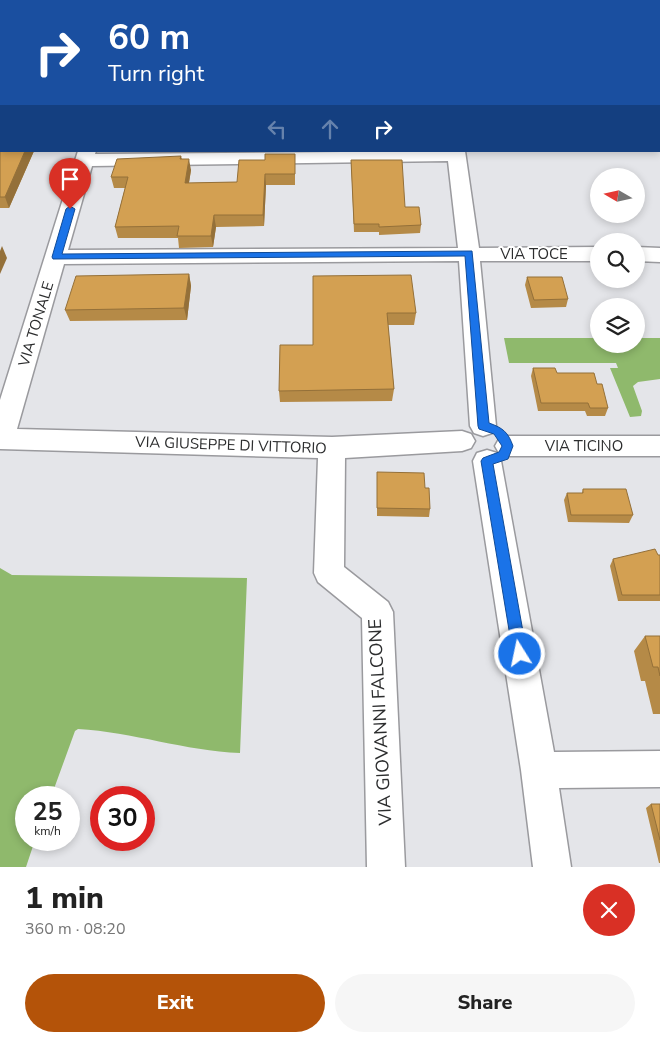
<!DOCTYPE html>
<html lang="en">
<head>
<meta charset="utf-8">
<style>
	:root { --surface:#fff; --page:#f6f6f6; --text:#222; --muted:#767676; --accent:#b45309 }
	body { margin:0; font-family:"Nunito Sans",sans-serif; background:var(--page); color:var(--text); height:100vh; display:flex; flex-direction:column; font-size:19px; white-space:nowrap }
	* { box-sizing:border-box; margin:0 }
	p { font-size:16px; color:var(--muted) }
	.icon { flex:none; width:28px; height:28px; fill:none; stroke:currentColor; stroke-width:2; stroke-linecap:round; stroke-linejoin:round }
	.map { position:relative; height:867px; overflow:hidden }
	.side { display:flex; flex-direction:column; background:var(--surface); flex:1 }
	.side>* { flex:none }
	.guide { position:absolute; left:0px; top:0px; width:660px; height:152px; box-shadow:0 2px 8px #0003; background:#1a4fa0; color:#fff; overflow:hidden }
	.needle { width:32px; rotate:279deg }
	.controls { position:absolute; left:590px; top:168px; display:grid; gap:10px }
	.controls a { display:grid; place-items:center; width:55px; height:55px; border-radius:50%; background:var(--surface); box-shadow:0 2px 8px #0003; font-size:25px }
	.speed { position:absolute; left:15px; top:786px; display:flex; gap:10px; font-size:25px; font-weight:700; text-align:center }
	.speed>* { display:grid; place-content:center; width:65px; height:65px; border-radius:50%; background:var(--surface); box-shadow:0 2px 8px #0003; line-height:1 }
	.speed small { font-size:12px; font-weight:400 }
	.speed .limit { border:8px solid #d22; background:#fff; color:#111 }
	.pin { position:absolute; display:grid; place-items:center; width:42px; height:42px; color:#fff; margin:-51px -21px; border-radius:50% 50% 50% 0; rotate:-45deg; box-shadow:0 0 5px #0007 }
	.pin .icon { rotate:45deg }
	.me { position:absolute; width:55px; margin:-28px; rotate:350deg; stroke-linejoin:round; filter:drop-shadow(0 0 4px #0008) }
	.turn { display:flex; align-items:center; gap:18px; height:105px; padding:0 25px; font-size:22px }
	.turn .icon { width:65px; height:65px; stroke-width:2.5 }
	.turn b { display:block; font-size:35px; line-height:42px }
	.lanes { display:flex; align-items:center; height:48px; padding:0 25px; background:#0003; justify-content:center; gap:25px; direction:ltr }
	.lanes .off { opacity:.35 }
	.round { display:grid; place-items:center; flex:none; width:52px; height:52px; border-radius:26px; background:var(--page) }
	.overview { display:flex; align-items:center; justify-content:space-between; height:85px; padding:0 25px }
	h1 { font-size:30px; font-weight:800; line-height:38px }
	.action { display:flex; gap:10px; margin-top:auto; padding:10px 25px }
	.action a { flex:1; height:58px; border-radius:30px; background:var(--accent); color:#fff; font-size:20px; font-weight:800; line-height:58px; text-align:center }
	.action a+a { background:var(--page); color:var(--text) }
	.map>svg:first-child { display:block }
	.forest { fill:#8fb96c }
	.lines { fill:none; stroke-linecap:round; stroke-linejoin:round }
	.minor-casing { stroke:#9a9a9e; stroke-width:3 }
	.minor { fill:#fff; fill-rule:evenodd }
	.wall { fill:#b58a47 }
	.shaded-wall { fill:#947039 }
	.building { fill:#d3a052; stroke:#947039 }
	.route { fill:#1a73e8; stroke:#114b97 }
	.labels { text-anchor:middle; stroke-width:4; stroke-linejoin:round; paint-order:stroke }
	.street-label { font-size:15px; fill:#2c2d2e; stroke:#fff }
	.near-street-label { font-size:18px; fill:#2c2d2e; stroke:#fff }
</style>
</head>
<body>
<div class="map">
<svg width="660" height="867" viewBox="0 0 660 867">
	<rect width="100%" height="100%" fill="#e4e5e9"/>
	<path class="forest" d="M504 338H599V344H636V338H660V379L638 382 633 386 642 411 641 416 630 417 610 368H618L616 363H509Z
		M0 568 12 575 247 578 240 753C185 751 133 732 78 729L75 731 51 797 26 798V840H35L26 867H0Z"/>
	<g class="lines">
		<g class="minor-casing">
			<path id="minor" d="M419 0H433V1H419Z
				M659 28H660V38L659 37Z
				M0 41H1V51H0Z
				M78 151H96L95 154 465 151 479 248 599 247V261H480L496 426 492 433 483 436 474 433 470 426 459 261 64 264 17 429 332 437 462 431 471 434 475 441 471 448 462 451 345 458 344 567 388 602 393 612 405 867H367L362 618 318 582 314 573 318 458 0 449V400ZM448 161 458 248 68 250 92 166Z
				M636 247 660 248V262L636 261Z
				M508 436H660V456H508L499 453 495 446 499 439Z
				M487 450 497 453 501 461 554 752 660 751V787L559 788 571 867H533L521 770 473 461 477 453Z"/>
		</g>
		<use href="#minor" class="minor"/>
	</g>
	<path class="wall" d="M0 0H74L73 1H1V24H0Z
		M459 0H593L594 1H460Z
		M659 46H660V82L659 81Z
		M0 87 1 151H34L9 208H0Z
		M153 151H185L153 152Z
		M295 154V185H266L264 226 216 227 213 247 179 248 178 238H118L115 227 125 188H114L111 177 181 156 182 159 191 170 189 183 237 182 265 160Z
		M351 160 405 207 421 225 420 233 379 235V232H354Z
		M189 274 191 286 187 320 70 321 65 310Z
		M313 276 416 313 414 325H388L394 389 392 401 280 402 279 391 313 345Z
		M527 277 568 299 566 307 531 308 525 285Z
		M533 368 597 384 608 408 605 416H587L585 411H538L531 376Z
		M377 472 425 488 430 509 429 517 377 516Z
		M583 489 633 515 629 523 568 522 564 500 567 493H582Z
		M660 555V601H618L610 566 613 559Z
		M645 636H660V714H653L645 681H641L634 651Z
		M651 804H660V863H659L646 808Z"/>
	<path class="shaded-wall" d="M67 0H74L73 1H67Z
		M25 151H34L9 208 5 197Z
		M189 159 191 170 187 194 185 183Z
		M265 174 266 185 264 226 263 215Z
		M214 215 216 227 213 247 211 236Z
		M2 246 7 258 0 274V251Z
		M189 274 191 286 187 320 184 308Z"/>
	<path class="building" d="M0 0H67V1H1V13H0Z
		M198 0H388V1H198Z
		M512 0H593L594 1H513Z
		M659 46H660V71L659 69Z
		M0 87H1V151H25L5 197H0Z
		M265 154H295V174H265L263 215H214L211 236H177L179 226 115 227 128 177H111L117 159 181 156 180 159H189L185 183 237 182 239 160H265Z
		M351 160H402L405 207H419L421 225 379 227V224H354Z
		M189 274 184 308 65 310 76 276Z
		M411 275 416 313H387L394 389 279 391 280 345H313V276Z
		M527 277H562L568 299 534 300Z
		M533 368H555L557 373H594L597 384H602L608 408H590L588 403H541Z
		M377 472 424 473 425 488H429L430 509 377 508Z
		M583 489H626L633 515H571L567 493H583Z
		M655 549 658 555H660V595H622L613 559Z
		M645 636H660V676L658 667H653Z
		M651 804H660V840Z"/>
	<path class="route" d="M70 206 75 209 62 254 472 251 489 423C503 428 508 432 513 446L508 459 493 464 527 654 525 659 520 661 515 659 513 654 481 461 483 458 499 452 502 446 494 434 479 429 478 426 465 256 53 259 52 257 66 209Z"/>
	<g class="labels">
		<g class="street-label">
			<text x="534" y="259">VIA TOCE</text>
			<text transform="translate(36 324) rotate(-73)" y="5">VIA TONALE</text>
			<text transform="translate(231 445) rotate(2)" y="5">VIA GIUSEPPE DI VITTORIO</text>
			<text x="584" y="451">VIA TICINO</text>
		</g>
		<g class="near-street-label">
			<text transform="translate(380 722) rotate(-93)" y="6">VIA GIOVANNI FALCONE</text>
		</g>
	</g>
</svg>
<div class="controls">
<a><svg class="needle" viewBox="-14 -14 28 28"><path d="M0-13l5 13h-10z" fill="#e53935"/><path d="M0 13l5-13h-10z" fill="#767676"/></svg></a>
<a><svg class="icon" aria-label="search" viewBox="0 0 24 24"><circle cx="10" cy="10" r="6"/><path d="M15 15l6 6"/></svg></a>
<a><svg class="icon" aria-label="layers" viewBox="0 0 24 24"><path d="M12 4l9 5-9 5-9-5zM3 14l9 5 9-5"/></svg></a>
</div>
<div class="speed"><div>25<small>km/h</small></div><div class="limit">30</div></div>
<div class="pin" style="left:70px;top:209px;background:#d93025"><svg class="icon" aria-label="arrive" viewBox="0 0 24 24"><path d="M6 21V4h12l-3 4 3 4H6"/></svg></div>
<svg class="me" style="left:520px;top:654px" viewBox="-20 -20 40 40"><circle r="17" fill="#1a73e8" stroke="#fff" stroke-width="3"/><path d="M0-11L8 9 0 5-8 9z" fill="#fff"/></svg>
<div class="guide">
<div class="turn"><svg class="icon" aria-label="right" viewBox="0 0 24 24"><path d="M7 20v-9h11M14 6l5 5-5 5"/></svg><div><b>60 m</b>Turn right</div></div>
<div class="lanes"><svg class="icon off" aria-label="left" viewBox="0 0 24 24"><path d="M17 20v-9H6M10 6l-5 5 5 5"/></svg><svg class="icon off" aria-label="ahead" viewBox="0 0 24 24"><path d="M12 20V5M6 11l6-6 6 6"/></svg><svg class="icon" aria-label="right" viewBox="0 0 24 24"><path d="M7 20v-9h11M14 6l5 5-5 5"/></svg></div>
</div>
</div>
<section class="side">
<div class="overview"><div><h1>1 min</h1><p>360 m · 08:20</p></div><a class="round" style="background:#d93025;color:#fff"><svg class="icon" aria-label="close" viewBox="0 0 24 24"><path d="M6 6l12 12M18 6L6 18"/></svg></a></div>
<div class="action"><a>Exit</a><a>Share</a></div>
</section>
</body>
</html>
